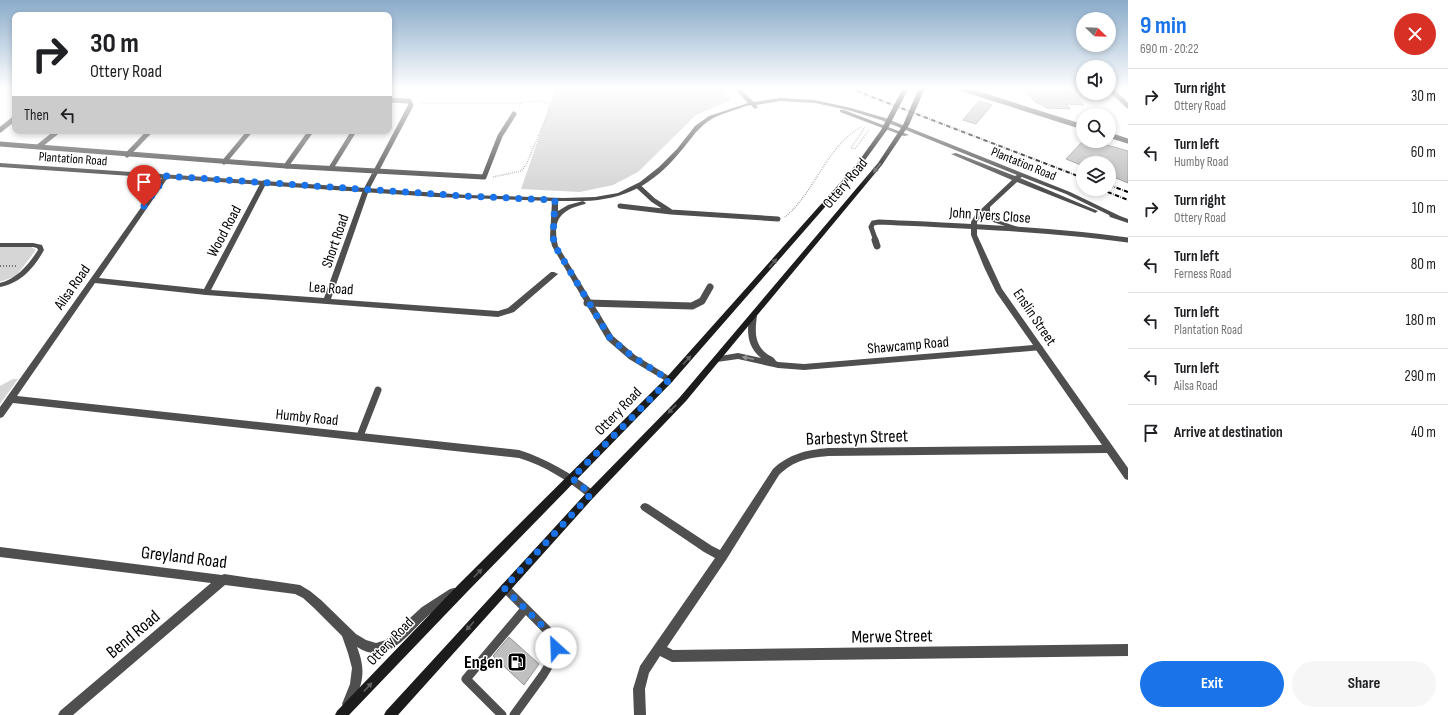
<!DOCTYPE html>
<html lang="en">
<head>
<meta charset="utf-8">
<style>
	:root { --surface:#fff; --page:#f6f6f6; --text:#202124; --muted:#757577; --line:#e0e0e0; --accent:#1a73e8 }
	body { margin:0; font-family:"Sofia Sans Condensed",sans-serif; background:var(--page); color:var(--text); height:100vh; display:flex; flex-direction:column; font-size:15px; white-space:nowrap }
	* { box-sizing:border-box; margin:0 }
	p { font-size:13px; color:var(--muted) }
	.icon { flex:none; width:22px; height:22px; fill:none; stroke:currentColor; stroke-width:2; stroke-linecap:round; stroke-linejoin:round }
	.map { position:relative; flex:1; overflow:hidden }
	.panel { display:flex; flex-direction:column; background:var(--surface); width:320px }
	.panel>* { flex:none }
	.guide { position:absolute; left:12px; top:12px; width:380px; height:122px; border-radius:8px; box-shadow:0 2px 6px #0003; background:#fff; color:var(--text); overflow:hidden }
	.needle { width:26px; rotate:113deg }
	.tools { position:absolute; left:1076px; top:12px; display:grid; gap:8px }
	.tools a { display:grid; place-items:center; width:40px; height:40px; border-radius:50%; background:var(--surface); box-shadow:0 2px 6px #0003; font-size:20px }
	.pin { position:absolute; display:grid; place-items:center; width:34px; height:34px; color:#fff; margin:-41px -17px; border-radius:50% 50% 50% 0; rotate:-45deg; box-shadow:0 0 4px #0007 }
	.pin .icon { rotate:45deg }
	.me { position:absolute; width:44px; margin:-22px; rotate:335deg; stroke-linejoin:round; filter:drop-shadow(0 0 3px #0008) }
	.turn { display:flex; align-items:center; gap:14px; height:84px; padding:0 12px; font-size:18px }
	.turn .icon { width:52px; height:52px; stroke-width:2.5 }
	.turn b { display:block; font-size:28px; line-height:34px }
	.then { display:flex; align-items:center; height:38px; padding:0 12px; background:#0003; gap:8px; font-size:15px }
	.round { display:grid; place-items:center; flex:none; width:42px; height:42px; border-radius:21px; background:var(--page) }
	.head { display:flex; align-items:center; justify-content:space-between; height:68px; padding:0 12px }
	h1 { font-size:24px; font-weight:700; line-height:30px; color:var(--accent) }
	.cta { display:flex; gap:8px; margin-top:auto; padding:8px 12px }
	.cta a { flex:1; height:46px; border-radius:24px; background:var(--accent); color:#fff; font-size:16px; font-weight:700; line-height:46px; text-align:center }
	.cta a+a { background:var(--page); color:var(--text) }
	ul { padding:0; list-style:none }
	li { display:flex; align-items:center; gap:12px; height:56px; padding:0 12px; border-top:1px solid var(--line) }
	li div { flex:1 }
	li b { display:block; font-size:15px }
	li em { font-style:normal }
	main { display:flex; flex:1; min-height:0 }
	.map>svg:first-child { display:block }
	.green { fill:#d6d6d6 }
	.building { fill:#bfbfbf; stroke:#939393 }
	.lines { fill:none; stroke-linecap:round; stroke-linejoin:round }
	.path-far1 { stroke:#717171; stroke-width:1.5; stroke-dasharray:0.5 1.5; stroke-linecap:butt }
	.path { stroke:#717171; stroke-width:2; stroke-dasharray:1 2; stroke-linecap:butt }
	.service-far2 { stroke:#4f4f4f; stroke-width:5 }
	.service-far1 { stroke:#4f4f4f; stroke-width:7 }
	.service { stroke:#4f4f4f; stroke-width:9 }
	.minor { fill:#4f4f4f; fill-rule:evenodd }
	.tertiary { fill:#4f4f4f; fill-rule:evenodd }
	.secondary { fill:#1c1c1c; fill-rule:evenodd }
	.rail { stroke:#000; stroke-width:2; stroke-dasharray:4.5 1.5 0.5 1.5; stroke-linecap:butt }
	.oneway { fill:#606060 }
	.oneway2 { fill:#959595 }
	.route { stroke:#1a73e8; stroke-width:7; stroke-dasharray:0 12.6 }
	.labels { text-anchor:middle; stroke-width:3; stroke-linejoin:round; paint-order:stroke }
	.far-street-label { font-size:13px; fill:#000; stroke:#fff }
	.street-label { font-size:15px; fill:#000; stroke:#fff }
	.near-street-label { font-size:18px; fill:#000; stroke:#fff }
	.near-poi-label { font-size:18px; font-weight:bold; fill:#000; stroke:#fff; text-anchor:end }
</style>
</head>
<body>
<main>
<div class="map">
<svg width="1128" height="715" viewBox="0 0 1128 715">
	<rect width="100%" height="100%" fill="#fff"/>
	<path class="green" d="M556 88H723L731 100 696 115 638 172 613 185 580 192 521 189Z
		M0 247H31L36 250 16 276 0 282Z
		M13 379H18L0 404V386Z"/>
	<path class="building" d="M1023 88H1068L1084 105 1066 104 1070 109 1046 108 1041 104 1036 103Z
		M979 101 992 105 976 124 963 120Z
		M1083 141 1099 145 1100 143 1128 151V183L1109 175V163H1083V166L1066 159Z
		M509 637 539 664 524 685 493 656Z"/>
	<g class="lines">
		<path class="path-far1" d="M814 88 816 93
			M420 103H521
			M865 127 851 148 855 149 869 130
			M493 177 521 171 526 165 549 111 548 104 542 101 522 102 518 108
			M785 217C816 191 825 148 861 127"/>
		<path class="path" d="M0 266H17"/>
		<path class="service-far2" d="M960 88 1083 127
			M1109 88 1128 106
			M0 130 15 118
			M1109 135 1128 141
			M0 144 286 166 484 177 500 136 514 114
			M38 147 58 131
			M127 155 150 131
			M224 162 250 131
			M286 166 311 131
			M331 168 354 131
			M639 187 653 200 670 211
			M366 190 411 105 409 101 389 100
			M620 206 671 212 778 219
			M876 241 871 227 873 223 879 222C962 226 1046 229 1128 240"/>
		<path class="service-far1" d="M875 240 877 246
			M587 303 692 306 702 301 710 287
			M360 436 378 390"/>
		<path class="service" d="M505 588 552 635 556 648 554 657 543 675 514 715
			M502 715 466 679 525 609"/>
		<path class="minor" d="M166 174 169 176 99 278 204 289 261 182 264 180 267 182 211 290 324 298 363 190 366 188 369 190 331 299 498 311 508 308 551 272H554L558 274 514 312 498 317 206 295 95 283 17 396 519 450C547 459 571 473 594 491L596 494 594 497 591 498 588 497C567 480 545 466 519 458L13 403 3 417 0 418V407L7 397 164 175Z
			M0 243H33L42 245 44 250C34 268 21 283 0 287V283C17 279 29 264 38 250L37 248 33 247H0Z
			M1039 345 1042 346 1128 468V480L1125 479 1107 453 828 456C807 458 795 460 779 475L726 560 667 647 673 650 1128 644V656L672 662 660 656 649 673 645 689 646 715H634L633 689 640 666 715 558 704 552 642 510 640 507 642 504 645 503 648 504 712 546 720 550 773 469C789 454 806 450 828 448L1102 445 1036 350 1035 348Z
			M0 547 222 575 224 574 300 585 310 591 321 600 356 634 366 640 376 643 386 640 422 607 450 589 454 588 458 589 459 593 458 597C448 603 438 608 429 615 408 633 388 667 357 647 367 673 362 684 352 708L348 710 344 708 342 704 350 684 352 668 348 653 342 636 314 608 303 598 295 594 225 585 73 715H58L60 711 211 583 0 557Z"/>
		<path class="tertiary" d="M734 88H739L754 102 780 98 815 100 851 108 885 118 1070 192 1120 216 1128 219V223L1110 217 1109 215 1066 194 1022 177 1020 178 1098 211 1095 213 1093 212 1017 182 990 207V213L997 220 1024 229V231H1020L993 222 984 213 977 222V235L1002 289 1042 346 1043 348 1042 350 804 370 778 368 738 359 717 362 714 361 713 359 714 357 738 353 761 358C747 346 747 333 749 316L753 313 757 316C755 331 754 344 767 354 770 356 774 357 776 361L778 362 804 364 1033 345 996 292 984 267 971 235V222L975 215 1012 180 951 154 956 153 1015 176 1017 175 881 120 848 110 815 103 780 101 756 105 758 107 755 109 751 105 746 106C733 111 718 114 707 122 696 130 689 142 680 152 654 184 625 200 583 201L586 203 585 204C560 210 552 220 558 246L613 336 635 355 672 378 673 380 672 382 669 383 629 359 607 340 552 246 550 237 552 201 436 197 0 167V163L468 195 563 198 595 197 618 193 640 182 659 167 677 149 695 126 709 116 748 103ZM558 201H583L568 205 558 211Z
			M840 110H844L909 135 904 136 840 112Z"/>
		<path class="secondary" d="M903 88H909L887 130 860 167 672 382 467 592 349 715H335L337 711 459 584 666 378 856 165 881 130Z
			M919 88H925L909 125 882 165 686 401 594 497 398 715H384L386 711 588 491 680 397 878 163 903 125Z"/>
		<path class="rail" d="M849 88 1083 178
			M1109 185 1128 192
			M1100 189 1128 200"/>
	</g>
	<defs><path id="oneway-solid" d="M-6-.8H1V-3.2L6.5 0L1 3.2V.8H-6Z"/></defs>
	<g class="oneway">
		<use href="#oneway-solid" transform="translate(877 168) rotate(128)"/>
		<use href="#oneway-solid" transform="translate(773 263) rotate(-49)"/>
		<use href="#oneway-solid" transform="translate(687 360) rotate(-48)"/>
		<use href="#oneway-solid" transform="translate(672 409) rotate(134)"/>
		<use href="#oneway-solid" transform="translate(478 573) rotate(-45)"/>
		<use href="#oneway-solid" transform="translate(470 626) rotate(132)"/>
		<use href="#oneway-solid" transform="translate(368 687) rotate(-47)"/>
	</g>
	<use class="oneway2" href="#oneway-solid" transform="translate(748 358) rotate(-168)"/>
	<linearGradient id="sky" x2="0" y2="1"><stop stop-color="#8aabca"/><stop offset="0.47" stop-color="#fff"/><stop offset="1" stop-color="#fff" stop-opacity="0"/></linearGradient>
	<rect width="1128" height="188" fill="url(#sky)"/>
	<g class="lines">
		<path class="route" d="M144 206 166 176 465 196 555 200 553 237 555 246 610 338 632 356 669 380 572 478 591 494 504 588 552 635 556 648"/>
	</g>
	<defs>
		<g id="fuel-square" transform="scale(1)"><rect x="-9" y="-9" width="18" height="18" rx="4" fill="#000" stroke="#fff"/><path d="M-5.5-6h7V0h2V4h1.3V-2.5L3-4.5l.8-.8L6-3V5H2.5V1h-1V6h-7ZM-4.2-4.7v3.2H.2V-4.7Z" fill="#fff"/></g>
	</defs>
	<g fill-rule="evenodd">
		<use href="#fuel-square" x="517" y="662"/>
	</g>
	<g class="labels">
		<g class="far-street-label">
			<text transform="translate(73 158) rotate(4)" y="5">Plantation Road</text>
			<text transform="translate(1024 163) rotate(22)" y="5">Plantation Road</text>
		</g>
		<g class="street-label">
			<text transform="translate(845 183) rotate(-50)" y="5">Ottery Road</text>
			<text transform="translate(990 215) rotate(4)" y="5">John Tyers Close</text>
			<text transform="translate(224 231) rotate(-62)" y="5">Wood Road</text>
			<text transform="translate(335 241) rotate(-71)" y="5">Short Road</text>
			<text transform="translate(72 287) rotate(-55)" y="5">Ailsa Road</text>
			<text transform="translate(331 288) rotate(4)" y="5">Lea Road</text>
			<text transform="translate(1035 317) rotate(56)" y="5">Enslin Street</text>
			<text transform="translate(908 345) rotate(-5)" y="5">Shawcamp Road</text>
			<text transform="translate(618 411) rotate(-46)" y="5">Ottery Road</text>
			<text transform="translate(307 417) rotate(6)" y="5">Humby Road</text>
			<text transform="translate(390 641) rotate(-46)" y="5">Ottery Road</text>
		</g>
		<g class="near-street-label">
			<text transform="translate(857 437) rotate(-2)" y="6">Barbestyn Street</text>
			<text transform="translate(184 557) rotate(7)" y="6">Greyland Road</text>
			<text transform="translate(133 634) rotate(-40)" y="6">Bend Road</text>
			<text transform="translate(892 636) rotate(-1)" y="6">Merwe Street</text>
		</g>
		<g class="near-poi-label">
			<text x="503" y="668">Engen</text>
		</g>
	</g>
</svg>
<div class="tools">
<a><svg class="needle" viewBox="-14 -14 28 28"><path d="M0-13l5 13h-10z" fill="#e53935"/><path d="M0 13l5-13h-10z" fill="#757577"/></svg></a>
<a><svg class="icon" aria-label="sound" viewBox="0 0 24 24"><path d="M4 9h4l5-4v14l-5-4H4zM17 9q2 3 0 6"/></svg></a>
<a><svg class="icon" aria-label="search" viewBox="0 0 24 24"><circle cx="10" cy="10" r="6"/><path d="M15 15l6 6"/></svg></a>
<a><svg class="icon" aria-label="layers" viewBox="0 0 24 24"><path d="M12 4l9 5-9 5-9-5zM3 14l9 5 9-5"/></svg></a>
</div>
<div class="pin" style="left:144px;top:206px;background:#d93025"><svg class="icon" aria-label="arrive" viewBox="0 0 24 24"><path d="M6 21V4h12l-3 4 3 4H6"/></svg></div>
<svg class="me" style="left:556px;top:648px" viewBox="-20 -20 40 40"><circle r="19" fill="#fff"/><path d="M0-13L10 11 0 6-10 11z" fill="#1a73e8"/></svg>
<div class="guide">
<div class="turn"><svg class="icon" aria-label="right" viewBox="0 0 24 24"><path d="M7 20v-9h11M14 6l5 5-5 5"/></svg><div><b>30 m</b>Ottery Road</div></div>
<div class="then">Then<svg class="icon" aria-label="left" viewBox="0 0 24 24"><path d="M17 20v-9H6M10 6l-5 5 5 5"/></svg></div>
</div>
</div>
<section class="panel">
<div class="head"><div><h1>9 min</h1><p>690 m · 20:22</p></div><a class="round" style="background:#d93025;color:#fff"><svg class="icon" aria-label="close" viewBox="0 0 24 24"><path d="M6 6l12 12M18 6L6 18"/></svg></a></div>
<ul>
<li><svg class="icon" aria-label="right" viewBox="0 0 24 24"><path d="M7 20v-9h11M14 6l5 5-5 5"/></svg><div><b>Turn right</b><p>Ottery Road</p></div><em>30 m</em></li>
<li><svg class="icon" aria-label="left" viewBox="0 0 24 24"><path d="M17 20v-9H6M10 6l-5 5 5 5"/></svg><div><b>Turn left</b><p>Humby Road</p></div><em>60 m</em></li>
<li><svg class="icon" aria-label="right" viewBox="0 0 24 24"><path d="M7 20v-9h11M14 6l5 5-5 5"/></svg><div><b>Turn right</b><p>Ottery Road</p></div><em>10 m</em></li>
<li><svg class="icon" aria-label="left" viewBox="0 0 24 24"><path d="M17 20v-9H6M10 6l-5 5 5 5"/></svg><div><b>Turn left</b><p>Ferness Road</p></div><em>80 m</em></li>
<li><svg class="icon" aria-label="left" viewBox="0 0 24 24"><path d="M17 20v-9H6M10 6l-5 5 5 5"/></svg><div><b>Turn left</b><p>Plantation Road</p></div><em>180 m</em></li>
<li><svg class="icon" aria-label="left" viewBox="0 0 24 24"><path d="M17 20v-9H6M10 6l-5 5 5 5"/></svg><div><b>Turn left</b><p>Ailsa Road</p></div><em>290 m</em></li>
<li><svg class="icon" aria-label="arrive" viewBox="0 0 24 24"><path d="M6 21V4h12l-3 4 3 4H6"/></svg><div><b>Arrive at destination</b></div><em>40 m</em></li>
</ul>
<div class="cta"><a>Exit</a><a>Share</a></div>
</section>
</main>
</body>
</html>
